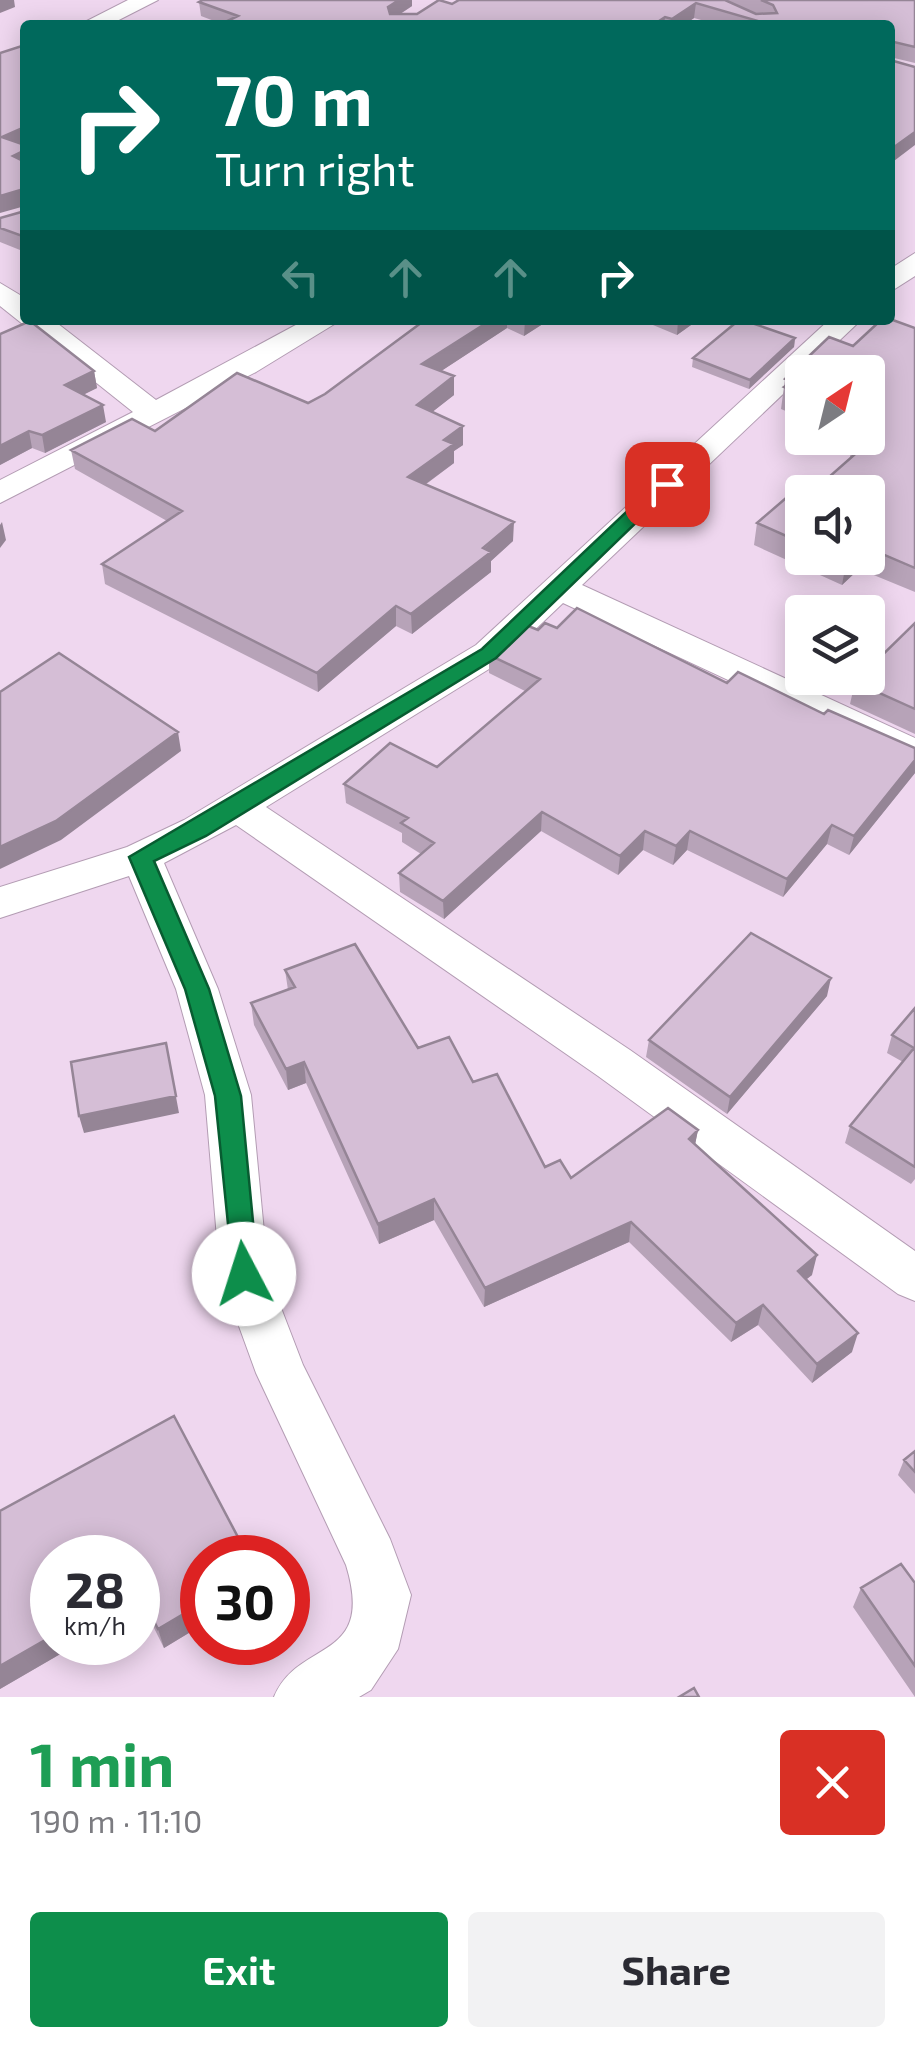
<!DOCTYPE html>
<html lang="en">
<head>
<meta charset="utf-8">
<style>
	:root { --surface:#fff; --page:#f2f2f3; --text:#2b2b33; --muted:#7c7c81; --accent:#0d8e4b }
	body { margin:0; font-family:"Exo 2",sans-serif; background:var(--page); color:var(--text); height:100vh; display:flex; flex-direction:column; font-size:38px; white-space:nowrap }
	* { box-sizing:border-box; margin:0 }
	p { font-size:32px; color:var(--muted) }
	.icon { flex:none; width:55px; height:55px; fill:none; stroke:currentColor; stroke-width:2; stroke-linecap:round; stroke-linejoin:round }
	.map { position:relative; height:1697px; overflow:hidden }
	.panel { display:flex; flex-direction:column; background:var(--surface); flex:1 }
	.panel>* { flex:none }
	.banner { position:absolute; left:20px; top:20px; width:875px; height:305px; border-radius:10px; box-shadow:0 5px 25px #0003; background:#00695c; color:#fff; overflow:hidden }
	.needle { width:65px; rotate:35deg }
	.tools { position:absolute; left:785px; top:355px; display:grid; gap:20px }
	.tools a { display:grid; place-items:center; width:100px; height:100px; border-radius:10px; background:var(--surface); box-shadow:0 5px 25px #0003; font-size:50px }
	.speed { position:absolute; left:30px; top:1535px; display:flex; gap:20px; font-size:50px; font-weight:700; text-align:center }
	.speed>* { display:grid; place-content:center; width:130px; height:130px; border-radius:50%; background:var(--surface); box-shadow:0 5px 25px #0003; line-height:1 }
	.speed small { font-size:25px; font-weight:400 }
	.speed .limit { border:15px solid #d22; background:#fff; color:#111 }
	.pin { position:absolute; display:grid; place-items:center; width:85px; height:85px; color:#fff; margin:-42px; border-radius:20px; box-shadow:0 5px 15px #0006 }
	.me { position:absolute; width:110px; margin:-55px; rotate:355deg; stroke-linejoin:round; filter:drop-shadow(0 0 8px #0008) }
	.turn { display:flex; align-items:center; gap:35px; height:210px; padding:0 30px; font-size:45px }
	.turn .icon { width:130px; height:130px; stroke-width:2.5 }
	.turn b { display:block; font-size:70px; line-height:85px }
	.lanes { display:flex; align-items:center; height:95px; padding:0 30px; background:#0003; justify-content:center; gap:50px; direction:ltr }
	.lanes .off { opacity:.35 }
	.round { display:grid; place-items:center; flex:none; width:105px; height:105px; border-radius:10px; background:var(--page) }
	.overview { display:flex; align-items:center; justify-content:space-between; height:170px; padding:0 30px }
	h1 { font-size:60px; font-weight:700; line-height:75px; color:#1e9e55 }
	.action { display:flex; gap:20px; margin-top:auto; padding:20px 30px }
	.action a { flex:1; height:115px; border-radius:10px; background:var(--accent); color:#fff; font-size:40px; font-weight:700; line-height:115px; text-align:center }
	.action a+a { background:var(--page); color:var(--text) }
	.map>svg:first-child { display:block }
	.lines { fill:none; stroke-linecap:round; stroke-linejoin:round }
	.minor-casing { stroke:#b39cb3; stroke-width:2 }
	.minor { fill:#fff; fill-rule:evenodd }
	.wall { fill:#b7a3b8 }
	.shaded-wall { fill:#958596 }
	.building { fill:#d5bed6; stroke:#958596; stroke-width:2.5 }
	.route { fill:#0d8e4b; stroke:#085c31; stroke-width:2.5 }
</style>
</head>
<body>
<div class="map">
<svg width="915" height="1697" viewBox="0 0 915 1697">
	<rect width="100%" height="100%" fill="#efd7ef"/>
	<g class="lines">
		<g class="minor-casing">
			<path id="minor" d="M128 0H158L109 25H79Z
				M915 253V276L890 292V269Z
				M0 283 25 298V320H53L156 400 305 320H341L256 372 0 503V480L133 412 0 306Z
				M829 320H861L582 585 915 738V767L563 603 502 661 266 807 630 1050 915 1251V1301L898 1294 598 1076 236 825 164 863 218 989 251 1095 268 1274 303 1365 390 1539 411 1595 398 1649 371 1690 359 1697H274C298 1638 376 1663 346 1565L256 1373 220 1274 205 1095 176 989 129 876 0 918V887L127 847 184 820 476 645Z"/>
		</g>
		<use href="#minor" class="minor"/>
	</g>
	<path class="wall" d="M459 0H915V63L890 57V25H719L694 18 684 25H219L222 24 201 16 199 2 412 6 400 14H417L452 4Z
		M25 211V252L0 242V218Z
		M415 320H549L524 336 507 328 441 371 454 376V395L432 412 463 445 454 451V463L425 485 513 541 491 561V572L412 634 396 626 318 692 105 584 102 564 167 521 75 469 71 450 155 431 308 403 325 394 421 323Z
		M641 320H698L677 335Z
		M915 328V592L859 569 842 585 754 545 757 523 802 496V558H868V492L850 457 853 440 848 438H868V372H802V418L781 409 785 379 853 346Z
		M0 334 94 371 97 388 84 394 106 422 45 453 32 448 0 465Z
		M795 338 794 347 749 389 692 367 693 358Z
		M915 623V734L850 704 855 682Z
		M557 628 824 714 915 748V773L849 855 827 844 783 897 687 850 673 865 643 850 618 875 541 831 444 919 400 892 399 873 421 854 402 842V833L346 803 344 784 437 767 525 691 489 673V655L538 630Z
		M285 970 473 1082 545 1167 571 1178 698 1130 695 1144 812 1275 806 1279 852 1352 812 1383 758 1325 731 1342 629 1242 484 1307 434 1220 379 1244 306 1083 288 1090 254 1025 251 1003 288 990Z
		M827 996 727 1114 646 1057 649 1040Z
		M915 1008V1179L911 1184 845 1143 850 1126 903 1062 887 1053 892 1035Z
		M915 1451V1494L898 1475 904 1460Z
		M0 1511 202 1558V1625L164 1648 153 1626 138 1635V1558L52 1642H81L0 1689Z
		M915 1583V1697L853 1607 861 1588Z"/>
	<path class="shaded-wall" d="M0 0H14L15 7 0 13Z
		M399 0H412V6L388 22V7Z
		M696 3 694 18 684 25H671L672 19Z
		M665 17 664 25H653Z
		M25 127V144L5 153 2 137Z
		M915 132V145L890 164V150Z
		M25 150V167L13 156Z
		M24 189 25 206 0 213V196Z
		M491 320H507V328L423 383 422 364Z
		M525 320H549L524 336Z
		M678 320H698L677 335Z
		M795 338 794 347 749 389 750 380Z
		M94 371 97 388 69 402 65 385Z
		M454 376V395L417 424V405Z
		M103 405 106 422 45 453 42 435Z
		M463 426V445L454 451V463L408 497V477L444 440Z
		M29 431 32 448 0 465V446Z
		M2 522 6 540 0 548V525Z
		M514 522 513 541 491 561V572L412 634 411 614Z
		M852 558H861L859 569 842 585 846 563Z
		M396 606V626L318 692 317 673Z
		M178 732 181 751 61 840 0 869V847Z
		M915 760V773L849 855 854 836Z
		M542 812 541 831 444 919 443 901Z
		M832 825 827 844 783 897 787 879Z
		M645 831 643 850 618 875 620 856Z
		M690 831 687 850 673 865 676 846Z
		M831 978 827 996 727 1114 730 1097Z
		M166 1043 179 1113 84 1133 79 1116Z
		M304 1062 306 1083 288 1090 286 1069Z
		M698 1130 694 1150 689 1139Z
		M434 1199V1220L379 1244 378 1224Z
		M631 1222 629 1242 484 1307 485 1288Z
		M817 1255 812 1275 793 1290 798 1271Z
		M763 1305 758 1325 731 1342 736 1323Z
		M858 1333 852 1352 812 1383 817 1364Z
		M202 1603V1625L164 1648 158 1629Z
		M147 1608 153 1626 138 1635V1613Z
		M52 1636V1642H81L0 1689V1666Z"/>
	<path class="building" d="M203 0H399L388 7 390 14H417L439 0 452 4 459 0H725L756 14 777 13 773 5 761 0H915V47L890 41V50V25H772L696 3 672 19 665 17 653 25H219L238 16 199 2Z
		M25 45V127L2 137 25 145V150L13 156 25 162V210L24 189 0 196V53Z
		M890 60 915 67V132L890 150Z
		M25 211V237L0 228V218Z
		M890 319 915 328V568L868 548V492H812L870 441 862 438H868V372H802V395L784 387 791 382 785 379 829 337 853 346 881 320Z
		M425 320H491L422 364 454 376 417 405 463 426 444 440 454 444 408 477 514 522 483 548 491 552 411 614 396 606 317 673 102 564 182 511 71 450 132 419 155 431 237 373 308 403 325 394Z
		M739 320H743L795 338 750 380 693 358Z
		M30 321 94 371 65 385 103 405 42 435 29 431 0 446V334Z
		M793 492 802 496V543L757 523Z
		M834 558H852L846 563Z
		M577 608 727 683 738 672 824 714 828 710 915 748V760L854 836 832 825 787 879 690 831 676 846 645 831 620 856 542 812 443 901 399 873 434 843 401 823 408 818 344 784 390 743 437 767 540 679 489 655 526 625 538 630 545 623 557 628Z
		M915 623V709L855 682 859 678H868V669Z
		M59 653 178 732 56 821 0 847V692Z
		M751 933 831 978 730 1097 649 1040Z
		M355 944 418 1048 449 1037 473 1082 497 1074 545 1167 560 1160 571 1178 668 1108 698 1130 689 1139 817 1255 798 1271 858 1333 817 1364 763 1305 736 1323 631 1222 485 1288 434 1199 378 1224 304 1062 286 1069 251 1003 295 987 285 970Z
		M915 1008V1167L850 1126 914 1048 892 1035Z
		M166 1043 176 1096 79 1116 71 1062Z
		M174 1416 249 1558H202V1603L158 1629 147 1608 138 1613V1558H52V1636L0 1666V1511Z
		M915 1451V1472L904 1460Z
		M901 1564 915 1583V1666L861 1588Z
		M694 1688 699 1697H679Z"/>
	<path class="route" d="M660 480 676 484 496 658 206 836 154 861 209 989 241 1096 258 1274 254 1283 244 1287 234 1283 215 1096 185 989 129 857 482 649Z"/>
</svg>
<div class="tools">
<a><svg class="needle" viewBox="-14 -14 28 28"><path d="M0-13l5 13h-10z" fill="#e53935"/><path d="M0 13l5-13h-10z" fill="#7c7c81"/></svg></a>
<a><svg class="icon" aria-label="sound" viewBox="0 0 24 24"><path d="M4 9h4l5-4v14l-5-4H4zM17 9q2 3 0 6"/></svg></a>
<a><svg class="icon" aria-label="layers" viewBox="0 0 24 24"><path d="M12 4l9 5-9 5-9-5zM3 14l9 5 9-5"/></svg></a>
</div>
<div class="speed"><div>28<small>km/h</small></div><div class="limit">30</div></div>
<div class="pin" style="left:667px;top:484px;background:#d93025"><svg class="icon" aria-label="arrive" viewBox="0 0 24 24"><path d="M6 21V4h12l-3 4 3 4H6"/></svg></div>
<svg class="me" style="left:244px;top:1274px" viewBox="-20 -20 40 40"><circle r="19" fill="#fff"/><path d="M0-13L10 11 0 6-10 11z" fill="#0d8e4b"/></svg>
<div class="banner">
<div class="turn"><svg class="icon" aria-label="right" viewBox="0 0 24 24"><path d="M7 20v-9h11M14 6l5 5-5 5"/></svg><div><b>70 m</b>Turn right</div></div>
<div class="lanes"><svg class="icon off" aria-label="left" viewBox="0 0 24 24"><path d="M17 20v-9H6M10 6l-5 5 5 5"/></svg><svg class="icon off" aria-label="ahead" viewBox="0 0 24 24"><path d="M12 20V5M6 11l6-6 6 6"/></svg><svg class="icon off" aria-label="ahead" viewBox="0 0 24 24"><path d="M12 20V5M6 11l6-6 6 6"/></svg><svg class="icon" aria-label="right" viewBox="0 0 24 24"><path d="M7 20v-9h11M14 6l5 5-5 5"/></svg></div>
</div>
</div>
<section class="panel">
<div class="overview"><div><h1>1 min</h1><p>190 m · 11:10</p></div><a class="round" style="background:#d93025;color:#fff"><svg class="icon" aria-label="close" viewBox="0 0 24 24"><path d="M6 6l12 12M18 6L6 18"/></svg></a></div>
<div class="action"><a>Exit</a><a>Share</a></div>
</section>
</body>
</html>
